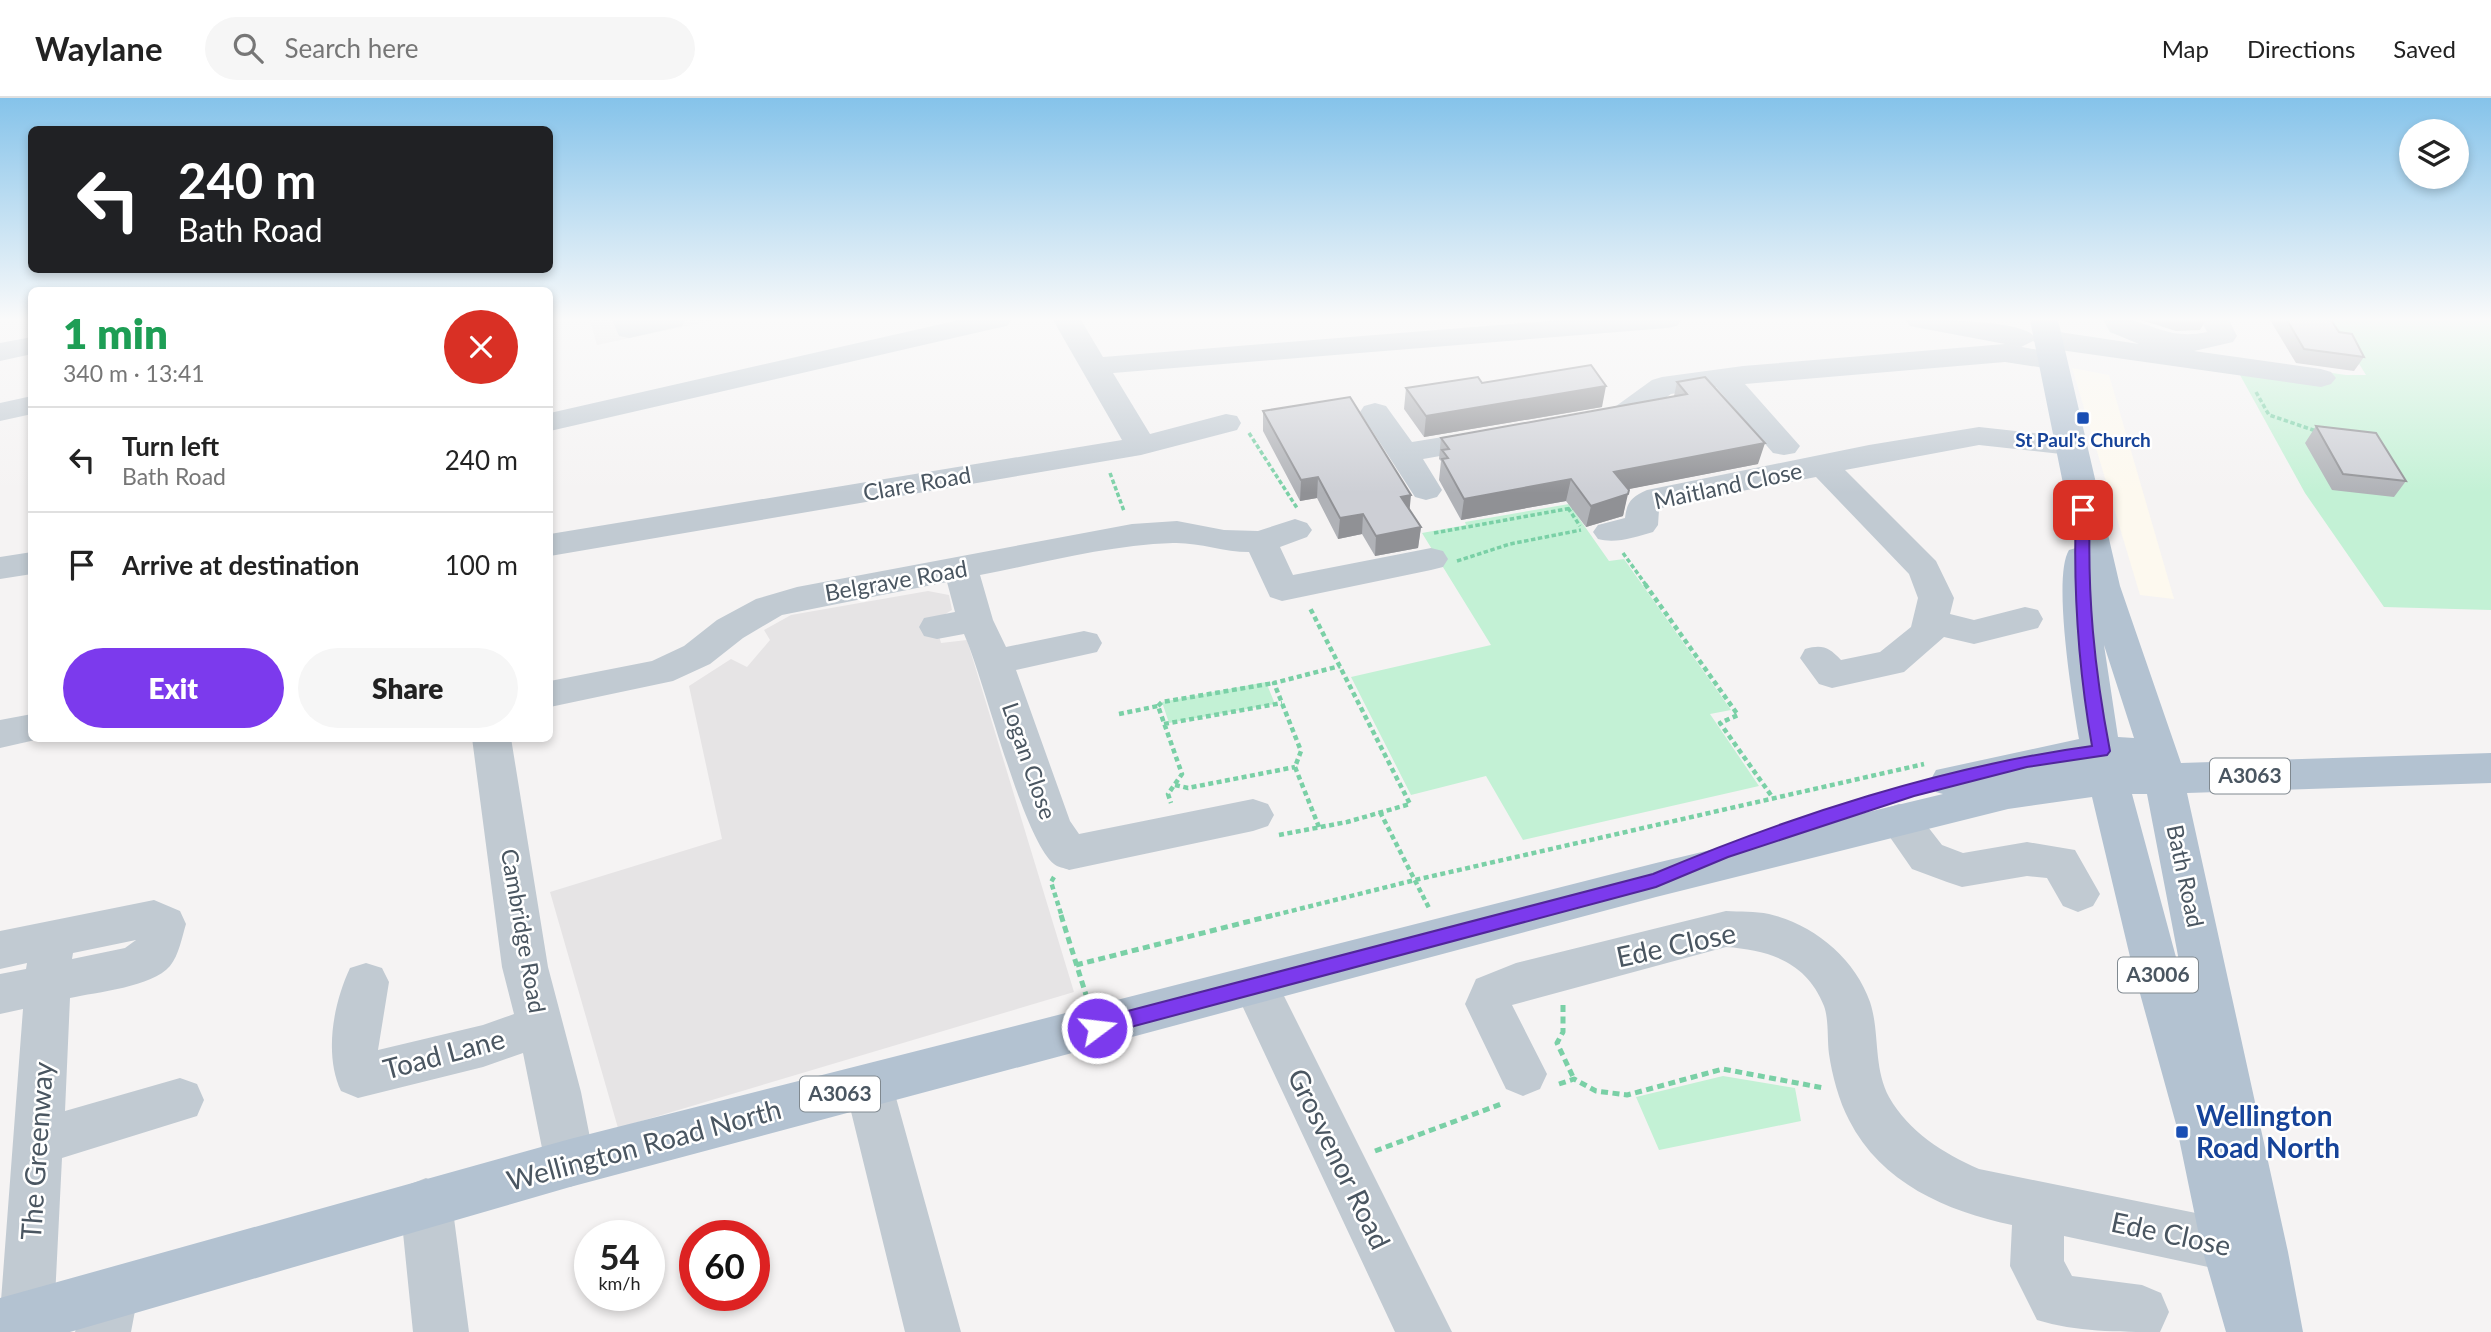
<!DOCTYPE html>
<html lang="en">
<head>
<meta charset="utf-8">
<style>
	:root { --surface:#fff; --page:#f6f6f6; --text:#222; --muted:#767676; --line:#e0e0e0; --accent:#7c3aed }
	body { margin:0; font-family:Lato,sans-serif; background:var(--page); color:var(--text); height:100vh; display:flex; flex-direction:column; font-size:26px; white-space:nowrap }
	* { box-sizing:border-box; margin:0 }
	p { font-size:23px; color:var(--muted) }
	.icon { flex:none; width:38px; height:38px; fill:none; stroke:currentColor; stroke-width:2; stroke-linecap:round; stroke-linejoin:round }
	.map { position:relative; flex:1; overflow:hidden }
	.sheet { position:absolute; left:28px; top:189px; width:525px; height:455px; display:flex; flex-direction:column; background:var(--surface); border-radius:10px; box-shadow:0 4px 10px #0003 }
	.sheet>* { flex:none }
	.hud { position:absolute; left:28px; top:28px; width:525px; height:147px; border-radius:10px; box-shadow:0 4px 10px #0003; background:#202124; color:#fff; overflow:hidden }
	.fabs { position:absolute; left:2399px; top:21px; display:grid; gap:14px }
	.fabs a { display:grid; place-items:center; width:70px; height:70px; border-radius:50%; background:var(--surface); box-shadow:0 4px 10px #0003; font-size:35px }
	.speed { position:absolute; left:574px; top:1122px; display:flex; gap:14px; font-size:35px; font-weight:700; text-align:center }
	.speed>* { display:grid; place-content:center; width:91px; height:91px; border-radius:50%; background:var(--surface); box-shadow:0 4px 10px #0003; line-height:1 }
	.speed small { font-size:18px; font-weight:400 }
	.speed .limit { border:10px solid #d22; background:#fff; color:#111 }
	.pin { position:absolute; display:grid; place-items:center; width:60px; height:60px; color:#fff; margin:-30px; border-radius:14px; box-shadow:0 4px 10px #0006 }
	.me { position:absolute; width:77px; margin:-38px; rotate:75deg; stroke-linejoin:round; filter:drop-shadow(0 0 5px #0008) }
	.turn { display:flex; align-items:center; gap:24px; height:147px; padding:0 35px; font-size:32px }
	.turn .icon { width:91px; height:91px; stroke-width:2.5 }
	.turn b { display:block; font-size:49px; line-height:60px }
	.round { display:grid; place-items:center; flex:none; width:74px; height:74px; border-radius:37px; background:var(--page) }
	.headline { display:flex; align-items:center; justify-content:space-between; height:119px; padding:0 35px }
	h1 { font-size:42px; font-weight:800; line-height:52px; color:#1e9e55 }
	.primary-button { display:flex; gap:14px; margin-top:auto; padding:14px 35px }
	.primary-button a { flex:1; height:80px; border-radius:42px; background:var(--accent); color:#fff; font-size:28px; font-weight:800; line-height:80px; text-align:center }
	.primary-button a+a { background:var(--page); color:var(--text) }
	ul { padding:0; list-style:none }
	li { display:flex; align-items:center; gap:21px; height:105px; padding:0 35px; border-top:2px solid var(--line) }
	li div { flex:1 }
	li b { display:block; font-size:26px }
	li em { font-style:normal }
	header { display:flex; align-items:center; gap:42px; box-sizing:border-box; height:98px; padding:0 35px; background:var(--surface); border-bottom:2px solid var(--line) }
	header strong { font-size:33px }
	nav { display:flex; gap:38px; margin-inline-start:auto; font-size:24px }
	.search { width:490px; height:63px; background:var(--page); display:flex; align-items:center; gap:18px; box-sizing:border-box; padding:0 24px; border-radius:38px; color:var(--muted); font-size:26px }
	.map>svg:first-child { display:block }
	.commercial { fill:#fdf9ef }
	.education { fill:#e6e4e5 }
	.green { fill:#c3f1d5 }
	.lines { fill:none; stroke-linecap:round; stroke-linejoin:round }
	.path-far2 { stroke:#7ad0a6; stroke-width:3.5; stroke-dasharray:4.5 2.5; stroke-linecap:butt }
	.path-far1 { stroke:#7ad0a6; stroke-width:4.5; stroke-dasharray:5 3.5; stroke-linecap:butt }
	.path { stroke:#7ad0a6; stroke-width:5; stroke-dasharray:7 4.5; stroke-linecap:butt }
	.minor { fill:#c1cad2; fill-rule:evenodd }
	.major { fill:#b3c2d1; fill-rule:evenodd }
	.wall { fill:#b0b2b7 }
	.shaded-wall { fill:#909195 }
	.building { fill:#cdcfd5; stroke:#909195; stroke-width:2 }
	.route { fill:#7c3aed; stroke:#51269a; stroke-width:2 }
	.transit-dot { fill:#1a4fb4; stroke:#fff; stroke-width:2.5 }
	.labels { text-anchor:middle; stroke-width:5; stroke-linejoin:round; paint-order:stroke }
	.far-transit-label { font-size:19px; font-weight:bold; fill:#164399; stroke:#fff }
	.shield { fill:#fff; stroke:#808990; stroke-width:2 }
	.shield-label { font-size:21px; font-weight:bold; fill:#4a5661 }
	.street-label { font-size:23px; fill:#4a5661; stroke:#fff }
	.near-street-label { font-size:28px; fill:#4a5661; stroke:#fff }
	.near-transit-label { font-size:28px; font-weight:bold; fill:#164399; stroke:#fff; text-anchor:start }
</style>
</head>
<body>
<header>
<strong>Waylane</strong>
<div class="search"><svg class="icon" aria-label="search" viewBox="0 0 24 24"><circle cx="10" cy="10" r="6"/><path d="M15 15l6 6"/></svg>Search here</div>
<nav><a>Map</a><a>Directions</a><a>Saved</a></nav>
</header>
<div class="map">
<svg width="2491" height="1234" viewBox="0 0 2491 1234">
	<rect width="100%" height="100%" fill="#f5f3f3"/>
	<path class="commercial" d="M2072 270 2109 277 2174 501 2140 497Z"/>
	<path class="education" d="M590 222H716L597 247Z
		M928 493 949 497 952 512 935 522 941 545 967 542 1074 894 618 1030 550 794 722 741 689 588 731 561 747 569 770 542 764 532 791 517Z"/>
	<path class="green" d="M2332 222H2491V512L2384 509 2305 395 2240 277 2089 239 2346 277H2366Z
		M1569 406 1609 463 1624 461 1731 612 1710 616 1759 688 1523 742 1486 678 1411 697 1351 579 1491 547 1422 435 1466 427 1465 424Z
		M1266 584 1275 606 1169 625 1162 604Z
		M1723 978 1795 990 1801 1023 1659 1052 1636 999Z"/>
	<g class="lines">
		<path class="path-far2" d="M2256 294 2269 317 2319 334
			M1249 335 1297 410
			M1110 375 1124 413
			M1568 410 1580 428
			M1434 435 1577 409
			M1623 455 1646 487
			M1457 463 1510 446 1581 432"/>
		<path class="path-far1" d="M1645 486 1738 617 1720 625 1773 700
			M1158 608 1162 604 1274 585
			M1119 616 1158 608 1182 676 1168 696 1171 705
			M1164 626 1282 605
			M1175 687 1188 690 1295 669
			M1380 714 1429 810
			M1319 729 1295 669 1301 653 1274 585 1340 568
			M1279 737 1347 724 1410 706 1310 510
			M1054 779 1051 784 1062 819
			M1267 819 1415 782 1924 666"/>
		<path class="path" d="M1061 817 1086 897
			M1076 867 1274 817
			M1563 907V934L1557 945 1574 981
			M1559 986 1574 981 1596 993 1627 997 1723 971 1824 990
			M1375 1053 1504 1005"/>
		<path class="minor" d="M612 222H686L682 228 629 240 619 238Z
			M959 222H1011L1007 228 997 230 550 333V315Z
			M1053 222H1081L1103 259 1560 222H1681L1677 228 1667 230 1113 275 1150 336 1226 316 1237 318 1241 325 1237 332 1141 357 550 458V436L1122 342Z
			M1906 222C1930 222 2019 221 2034 238L2046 232 2139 246 2110 234 2103 222C2112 222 2123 220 2131 222 2160 230 2174 241 2207 234L2201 222H2229L2237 238 2233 244 2194 253 2321 271 2331 274 2336 280 2331 286 2321 289 2046 250 2033 243 2021 249 1920 230 1910 228Z
			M32 239V256L0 263V245Z
			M2005 246 2061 256 2065 262 2061 268 2051 271 2005 264 1745 286 1800 348 1795 355 1784 357 1773 355 1716 289 1671 296 1632 324 1593 332 1582 329 1578 323 1582 317 1612 311 1652 282 1662 279 1743 268Z
			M32 298V316L0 323V305Z
			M1375 305 1386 308 1412 344 1492 331 1503 333 1508 340 1503 347 1423 361 1442 392 1437 399 1426 402 1415 399 1360 314 1364 308Z
			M1979 329 2070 339 2081 341 2086 348 2081 355 2070 357 1979 347 1845 372 1936 463 1954 500 1950 516 1974 522 2025 509 2038 512 2043 521 2038 530 1974 546 1944 539 1904 574 1832 590 1819 586 1800 560 1805 551C1822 546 1829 549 1841 562L1880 554 1911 529 1918 500 1909 476 1816 379 1668 407 1659 412 1658 427 1653 434C1635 439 1616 446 1598 441L1593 434 1598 427 1625 420C1627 403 1632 399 1647 392L1869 347Z
			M1295 421 1307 425 1312 432 1307 439 1280 449 1293 477 1431 450 1443 453 1448 461 1443 469 1431 472 1282 503 1270 499 1249 454C1223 454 1198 444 1173 445 1108 447 1043 465 980 477L993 522 1006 549 1084 533 1097 536 1102 545 1097 554 1016 572 1070 723 1079 736 1253 701 1268 706 1274 717 1268 728 1253 733 1069 772C1065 770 1057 769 1054 766 1023 742 985 583 964 536L937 541 924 538 919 529 924 520 955 514 947 484 782 517 743 540 710 566 673 583 550 609V583L652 563 684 548 717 522 756 501 797 489 1132 426 1177 423 1224 432 1258 433Z
			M32 454V476L0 481V459Z
			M32 616V640H44L0 650V622Z
			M472 640H511L548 869 581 994 595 1065 588 1082 570 1089 552 1082 545 1065 523 955 483 969 358 1000 341 993C324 957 333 906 350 870L366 865 382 870 389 884 378 952 483 927 514 916 502 869Z
			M1899 706 1914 711 1942 747 1963 755 2027 744 2075 752 2100 796 2093 808 2078 814 2063 808 2047 780 2027 778 1962 789 1947 784 1912 771 1878 722 1884 711Z
			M154 802 180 813 186 826C182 839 179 857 170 868 152 889 97 894 70 900L65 1013 180 980 197 986 204 1002 197 1018 62 1060 54 1220 49 1234H5L0 1216 23 911 0 916V876L26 871 27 865 0 871V833ZM136 842 125 850 72 861 73 855Z
			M1726 813C1740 814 1755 813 1769 816 1813 826 1855 860 1870 904 1880 934 1873 969 1889 999 1909 1034 1943 1055 1979 1071L2250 1126 2269 1134 2276 1152 2269 1170 2250 1178 2064 1138V1163L2072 1178 2142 1187 2161 1195 2169 1214 2160 1234C2118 1234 2076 1234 2037 1222L2010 1168 2012 1127C1946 1113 1881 1085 1849 1022 1839 1003 1832 977 1829 956 1827 941 1829 922 1824 908 1807 864 1769 852 1726 849L1512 907 1547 976 1540 991 1523 998 1506 991 1465 906 1476 881 1516 865Z
			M1256 868 1272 874 1452 1234H1395L1233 888 1240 874Z
			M869 967 886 973 893 989 961 1234H905L845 989 852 973Z
			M426 1080 444 1087 452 1105 469 1234H413L400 1105 408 1087Z
			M111 1170 130 1178 138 1197 131 1234H75L92 1178Z"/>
		<path class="major" d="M2030 222H2058L2120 488 2181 665 2491 655V685L2187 695 2288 1154 2303 1234H2226L2201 1147 2176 1026 2131 863 2092 699 2008 711 1656 799 570 1089 70 1234H0V1200L570 1041 1656 765 1943 696 1936 694 1930 683 1936 672 2079 641C2073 606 2052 479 2069 452L2076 450ZM2104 547 2134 640 2118 639ZM2132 696H2147L2184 889 2177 863Z"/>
	</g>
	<path class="wall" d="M2141 222H2206L2200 232 2176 233Z
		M2270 222H2331L2339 234 2364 259 2354 273 2296 265Z
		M1677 284 1758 366 1628 391 1623 418 1586 429 1566 403 1461 422 1439 382 1441 363 1439 361 1441 340 1674 298Z
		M1482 285 1602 309 1424 339 1404 311 1406 290Z
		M1263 313 1410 412 1421 429 1418 450 1375 458 1362 436 1338 441 1317 400 1300 403 1263 333Z
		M2316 328 2406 383 2394 399 2332 392 2305 345Z"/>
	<path class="shaded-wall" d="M1606 288 1602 309 1424 339 1426 318Z
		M1765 345 1758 366 1609 395 1614 374Z
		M1318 379 1317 400 1300 403 1301 382Z
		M1571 381 1566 403 1461 422 1464 401Z
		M1628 396 1623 418 1586 429 1591 408Z
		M1411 397 1409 418 1401 399Z
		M1363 416 1362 436 1338 441 1340 420Z
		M1421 429 1418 450 1375 458 1376 438Z"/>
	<path class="building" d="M2287 222H2331L2339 234 2352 236 2364 259 2304 251Z
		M1591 267 1606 288 1426 318 1406 290 1478 279 1482 285Z
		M1705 279 1765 345 1614 374 1629 392 1628 396 1591 408 1571 381 1464 401 1442 361 1448 360 1442 352 1449 351 1441 340 1687 296 1677 284Z
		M1350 299 1411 397 1401 399 1421 429 1376 438 1363 416 1340 420 1318 379 1301 382 1263 313Z
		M2316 328 2376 335 2406 383 2343 376Z"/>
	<linearGradient id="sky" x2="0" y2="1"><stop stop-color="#85c3ea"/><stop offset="0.56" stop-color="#fafafa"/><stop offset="1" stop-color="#fafafa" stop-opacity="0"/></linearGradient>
	<rect width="2491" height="395" fill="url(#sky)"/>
	<path class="route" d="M2083 408 2090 412C2087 496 2094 570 2110 653L2107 657 2027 669 1914 698 1728 759 1656 789 1097 938 1090 936 1087 930 1090 924 1097 921 1653 776C1790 718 1945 668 2092 648 2078 568 2073 493 2076 412Z"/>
	<g class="transit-dot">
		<rect x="2076" y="313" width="14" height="14" rx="3.5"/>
		<rect x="2175" y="1027" width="14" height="14" rx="3.5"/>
	</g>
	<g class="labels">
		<g class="far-transit-label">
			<text x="2083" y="349">St Paul's Church</text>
		</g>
		<g class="shield">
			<rect x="2210" y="660.5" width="80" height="35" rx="5"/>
			<rect x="2118" y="859.5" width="80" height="35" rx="5"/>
			<rect x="800" y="978.5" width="80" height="35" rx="5"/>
		</g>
		<g class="shield-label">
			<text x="2250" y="685">A3063</text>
			<text x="2158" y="884">A3006</text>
			<text x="840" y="1003">A3063</text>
		</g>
		<g class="street-label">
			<text transform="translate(917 386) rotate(-10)" y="8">Clare Road</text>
			<text transform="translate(1728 388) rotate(-12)" y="8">Maitland Close</text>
			<text transform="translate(896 483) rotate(-10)" y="8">Belgrave Road</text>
			<text transform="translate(1029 663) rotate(71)" y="8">Logan Close</text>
			<text transform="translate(2185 778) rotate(78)" y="8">Bath Road</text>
			<text transform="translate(523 833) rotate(80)" y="8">Cambridge Road</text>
		</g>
		<g class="near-street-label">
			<text transform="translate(1676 847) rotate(-12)" y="10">Ede Close</text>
			<text transform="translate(444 956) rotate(-15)" y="10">Toad Lane</text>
			<text transform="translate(644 1047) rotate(-15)" y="10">Wellington Road North</text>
			<text transform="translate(37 1053) rotate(-86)" y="10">The Greenway</text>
			<text transform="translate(1339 1061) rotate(64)" y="10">Grosvenor Road</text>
			<text transform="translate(2171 1136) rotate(12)" y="10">Ede Close</text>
		</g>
		<g class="near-transit-label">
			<text x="2196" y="1028">Wellington<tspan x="2196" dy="32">Road North</tspan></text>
		</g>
	</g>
</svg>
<div class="fabs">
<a><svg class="icon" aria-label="layers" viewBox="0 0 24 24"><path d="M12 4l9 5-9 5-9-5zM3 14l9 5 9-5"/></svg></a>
</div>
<div class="speed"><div>54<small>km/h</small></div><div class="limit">60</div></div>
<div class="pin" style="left:2083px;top:412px;background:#d93025"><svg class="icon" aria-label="arrive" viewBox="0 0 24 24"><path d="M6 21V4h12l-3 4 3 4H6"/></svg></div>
<svg class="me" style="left:1097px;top:930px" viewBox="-20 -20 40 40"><circle r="17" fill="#7c3aed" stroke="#fff" stroke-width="3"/><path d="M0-11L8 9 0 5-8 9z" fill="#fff"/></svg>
<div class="hud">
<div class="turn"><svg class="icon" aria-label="left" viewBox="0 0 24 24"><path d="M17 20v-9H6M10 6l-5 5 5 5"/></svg><div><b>240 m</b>Bath Road</div></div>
</div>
<section class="sheet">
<div class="headline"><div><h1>1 min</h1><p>340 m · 13:41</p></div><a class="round" style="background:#d93025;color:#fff"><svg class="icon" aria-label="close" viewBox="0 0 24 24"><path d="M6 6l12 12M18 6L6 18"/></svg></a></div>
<ul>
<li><svg class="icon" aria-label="left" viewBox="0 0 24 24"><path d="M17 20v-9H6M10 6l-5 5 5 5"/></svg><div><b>Turn left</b><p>Bath Road</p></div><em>240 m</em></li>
<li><svg class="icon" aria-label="arrive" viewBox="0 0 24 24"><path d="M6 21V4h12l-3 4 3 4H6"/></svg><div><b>Arrive at destination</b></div><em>100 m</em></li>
</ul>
<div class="primary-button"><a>Exit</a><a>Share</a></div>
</section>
</div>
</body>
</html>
